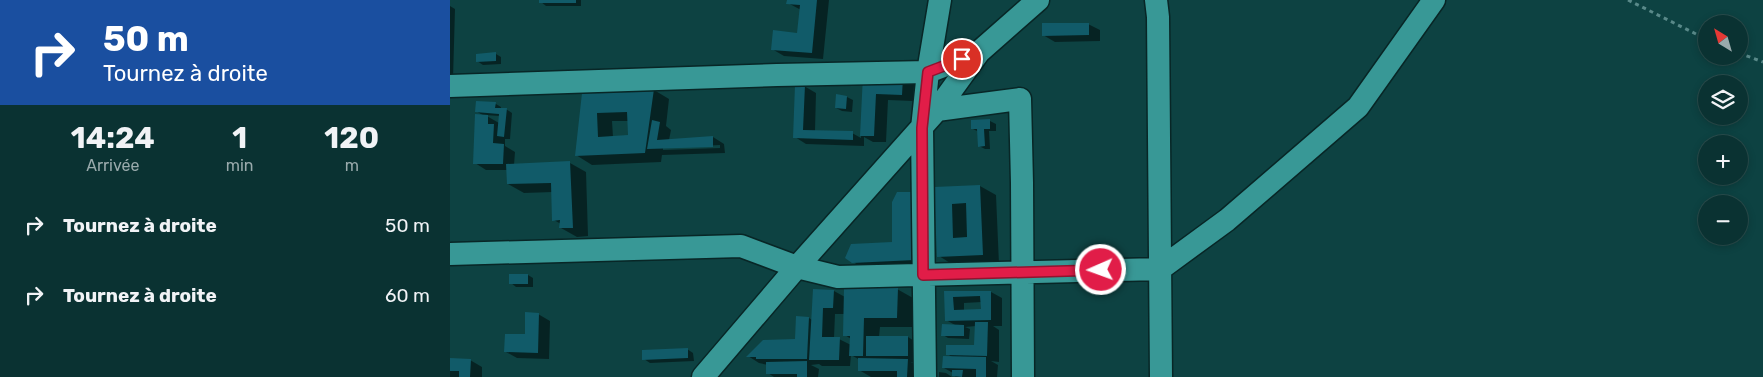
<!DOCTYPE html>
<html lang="fr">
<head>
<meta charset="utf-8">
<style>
	:root { --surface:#0a3232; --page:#133a3a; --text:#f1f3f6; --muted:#99aaac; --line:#2a4d4d }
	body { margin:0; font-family:Rubik,sans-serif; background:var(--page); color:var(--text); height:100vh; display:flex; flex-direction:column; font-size:19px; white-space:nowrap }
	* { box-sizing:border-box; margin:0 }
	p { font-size:16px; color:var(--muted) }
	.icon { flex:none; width:28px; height:28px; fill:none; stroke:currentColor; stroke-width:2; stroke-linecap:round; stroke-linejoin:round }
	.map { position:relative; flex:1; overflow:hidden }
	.side { display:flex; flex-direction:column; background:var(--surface); width:450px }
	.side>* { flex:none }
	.guide { background:#1a4fa0; color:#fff; overflow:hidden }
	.needle { width:32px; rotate:323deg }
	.fabs { position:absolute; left:1248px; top:15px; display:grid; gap:10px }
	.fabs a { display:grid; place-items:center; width:50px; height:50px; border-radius:50%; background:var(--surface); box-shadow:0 2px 8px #0003,0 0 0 1px var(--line); font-size:25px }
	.pin { position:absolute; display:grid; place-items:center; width:42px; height:42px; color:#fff; margin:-21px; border:2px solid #fff; border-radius:50%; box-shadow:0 1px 5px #0007 }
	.me { position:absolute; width:55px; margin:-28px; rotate:268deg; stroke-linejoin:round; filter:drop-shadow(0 0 4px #0008) }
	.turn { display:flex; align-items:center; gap:18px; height:105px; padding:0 20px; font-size:22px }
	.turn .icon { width:65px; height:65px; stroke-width:2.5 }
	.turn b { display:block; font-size:35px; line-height:42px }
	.eta { display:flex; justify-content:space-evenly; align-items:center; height:85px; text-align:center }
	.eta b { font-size:30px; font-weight:700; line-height:35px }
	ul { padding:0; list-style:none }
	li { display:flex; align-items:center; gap:15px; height:70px; padding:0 20px }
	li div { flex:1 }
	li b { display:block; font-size:19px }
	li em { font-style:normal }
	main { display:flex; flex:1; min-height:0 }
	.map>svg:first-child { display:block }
	.shadow { fill:#0007; fill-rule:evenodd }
	.building { fill:#115b69; fill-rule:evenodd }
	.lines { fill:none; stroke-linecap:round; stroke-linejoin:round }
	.minor-casing { stroke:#082626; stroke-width:25 }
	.path { stroke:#598989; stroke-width:3; stroke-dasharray:4 4; stroke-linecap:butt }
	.minor { stroke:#389896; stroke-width:22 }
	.route-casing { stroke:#92132f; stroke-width:12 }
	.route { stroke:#e11d48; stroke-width:9 }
</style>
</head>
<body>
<main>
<section class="side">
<div class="guide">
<div class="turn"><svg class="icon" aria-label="right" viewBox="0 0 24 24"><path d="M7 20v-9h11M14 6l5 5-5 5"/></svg><div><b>50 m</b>Tournez à droite</div></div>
</div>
<div class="eta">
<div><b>14:24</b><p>Arrivée</p></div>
<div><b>1</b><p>min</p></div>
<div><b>120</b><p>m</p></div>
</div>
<ul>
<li><svg class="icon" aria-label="right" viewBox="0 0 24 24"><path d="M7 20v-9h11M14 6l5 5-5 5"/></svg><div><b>Tournez à droite</b></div><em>50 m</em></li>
<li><svg class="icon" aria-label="right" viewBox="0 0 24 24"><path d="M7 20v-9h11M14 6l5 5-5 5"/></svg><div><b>Tournez à droite</b></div><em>60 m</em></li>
</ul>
</section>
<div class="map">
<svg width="1313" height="377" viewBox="0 0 1313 377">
	<rect width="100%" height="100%" fill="#0d4242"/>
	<path class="shadow" d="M91 0H131V6H96L91 2Z
		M338 0H379L373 59 334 56 322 49 349 34 351 10 338 3Z
		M0 6 5 9 3 79H0Z
		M638 24 650 30V41L605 42 593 35Z
		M46 54 51 57V64L33 65 27 61Z
		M414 77 452 78 464 85 463 101 438 100 436 142H423L414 137V146L356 144 345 137 354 86 366 93 365 131 402 133 411 138Z
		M204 90 219 99 216 126 221 130 219 140 263 137 274 144 275 153 212 155 211 162 142 165 126 155 133 94ZM162 121H178L179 136 163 137ZM270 145V148L213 150V148Z
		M397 97 403 100 402 112 392 111 386 108Z
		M46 104 51 107V109H56L62 113 60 139H55V146L65 152 64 165 120 163 136 172 138 236 127 237 111 228V224L104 220 103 192 74 193 58 184V170H36L25 163 34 116 26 111ZM35 115 50 116 49 123Z
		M540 121 546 124V131H539L540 149H535L529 146V132L523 129Z
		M530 186 546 195 549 264 505 266 489 256 486 188Z
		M444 244 480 269 420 272 403 262Z
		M78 275 83 278V287H66L61 283Z
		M447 289 463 298V327H430L429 337H458L469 344V362H461L469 367V377H421L409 370 410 360 401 355 400 366H372L369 364 361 365 369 369 368 377H324L318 373V365L309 363 298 356 346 340 359 318 362 320 364 290 384 291 395 297ZM385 314H395V335L401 339V345L389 339 384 338Z
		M541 292 552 298V326H543L549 330V362L541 361 548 365 547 377H506L503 375V373L494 368 504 358 497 354 525 346 526 326 515 327 520 329 519 339 498 338 493 335 505 325 496 320 495 293ZM532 302V310L514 311V303Z
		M88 314 100 321 99 359 67 358 56 352 76 335Z
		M237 349 243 353 244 361 200 363 194 359Z
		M0 360H20L32 367V377H0Z
		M489 372 496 373 502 377H489Z"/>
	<path class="building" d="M89 0H126V3H89Z
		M337 0H367L362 53 321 50 323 30 347 33 350 5 336 4Z
		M592 23H639V35L592 36Z
		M46 52V61L26 62V54Z
		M413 75 453 77 452 95 426 94 424 136H410Z
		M345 85H355L353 130 403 131V140L343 138Z
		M204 89 195 153 125 156 132 93ZM177 112 178 135 148 137 147 113Z
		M386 94 397 96 396 109 385 108Z
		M26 101 46 102 45 108H57L54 137 47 136 49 114 25 112Z
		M25 114 38 115V124H44L43 143 54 144 53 164H23Z
		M540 119V129H534L535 146 528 147 527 129H521V120Z
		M202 120 210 122 207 140 263 136V147L197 149Z
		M120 161 123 228H109L110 220 102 221 101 183 57 184 56 164Z
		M530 185 533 255 487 257 484 187ZM516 203 517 237 503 238 502 204Z
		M447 192H463L465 260 402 263 395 258 401 244 442 242V202Z
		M59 274H78V284H59Z
		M394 288H448L447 318H414L413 356H399L400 336H393Z
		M363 289 384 290 383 308H373L372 337H390L389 360H359Z
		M494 291H541V320L495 321ZM530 296 531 309 504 310 503 297Z
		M75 312 89 313 88 353 54 352 55 334H75Z
		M346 316 359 317 357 359H306V357H296L313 340 345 339Z
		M525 322H538L537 356 496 355V345H524Z
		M492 324 514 325V336H491Z
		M416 336H458V356H416Z
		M238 348V358L192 360V350Z
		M493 356 536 357V377H526V369L492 368Z
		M0 358 21 359 20 377H9V371H0Z
		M408 358 458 359 457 377H447V371H408Z
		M357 361V377H347V374H316V362Z
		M502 370H513L512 377 502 376Z"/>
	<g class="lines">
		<g class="minor-casing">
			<path id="minor" d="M706 0 708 17 711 377
				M0 86 327 75 478 72 529 52
				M487 110 570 99 572 183 573 377
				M0 254 291 246 347 267 388 277 710 269 777 220 908 107 984 0
				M253 377 347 267 487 110 529 52 588 0
				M475 377 472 128 478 72 490 0"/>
		</g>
		<path class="path" d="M1178 0 1256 39
			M1289 53 1313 62"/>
		<use href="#minor" class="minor"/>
	</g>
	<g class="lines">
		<g class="route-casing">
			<path id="route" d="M512 59 478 72 472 128 473 275 651 270"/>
		</g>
		<use href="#route" class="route"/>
	</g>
</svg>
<div class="fabs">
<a><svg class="needle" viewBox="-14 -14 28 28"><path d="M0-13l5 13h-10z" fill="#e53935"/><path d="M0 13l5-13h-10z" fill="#99aaac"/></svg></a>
<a><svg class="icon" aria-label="layers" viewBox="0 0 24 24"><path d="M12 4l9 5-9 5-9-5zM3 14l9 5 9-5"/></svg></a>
<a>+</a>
<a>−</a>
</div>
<div class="pin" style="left:512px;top:59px;background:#d93025"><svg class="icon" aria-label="arrive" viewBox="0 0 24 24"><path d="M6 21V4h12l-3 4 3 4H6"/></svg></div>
<svg class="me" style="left:651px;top:270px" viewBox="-20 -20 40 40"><circle r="17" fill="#e11d48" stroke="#fff" stroke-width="3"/><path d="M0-11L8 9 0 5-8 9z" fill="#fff"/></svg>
</div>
</main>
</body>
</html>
